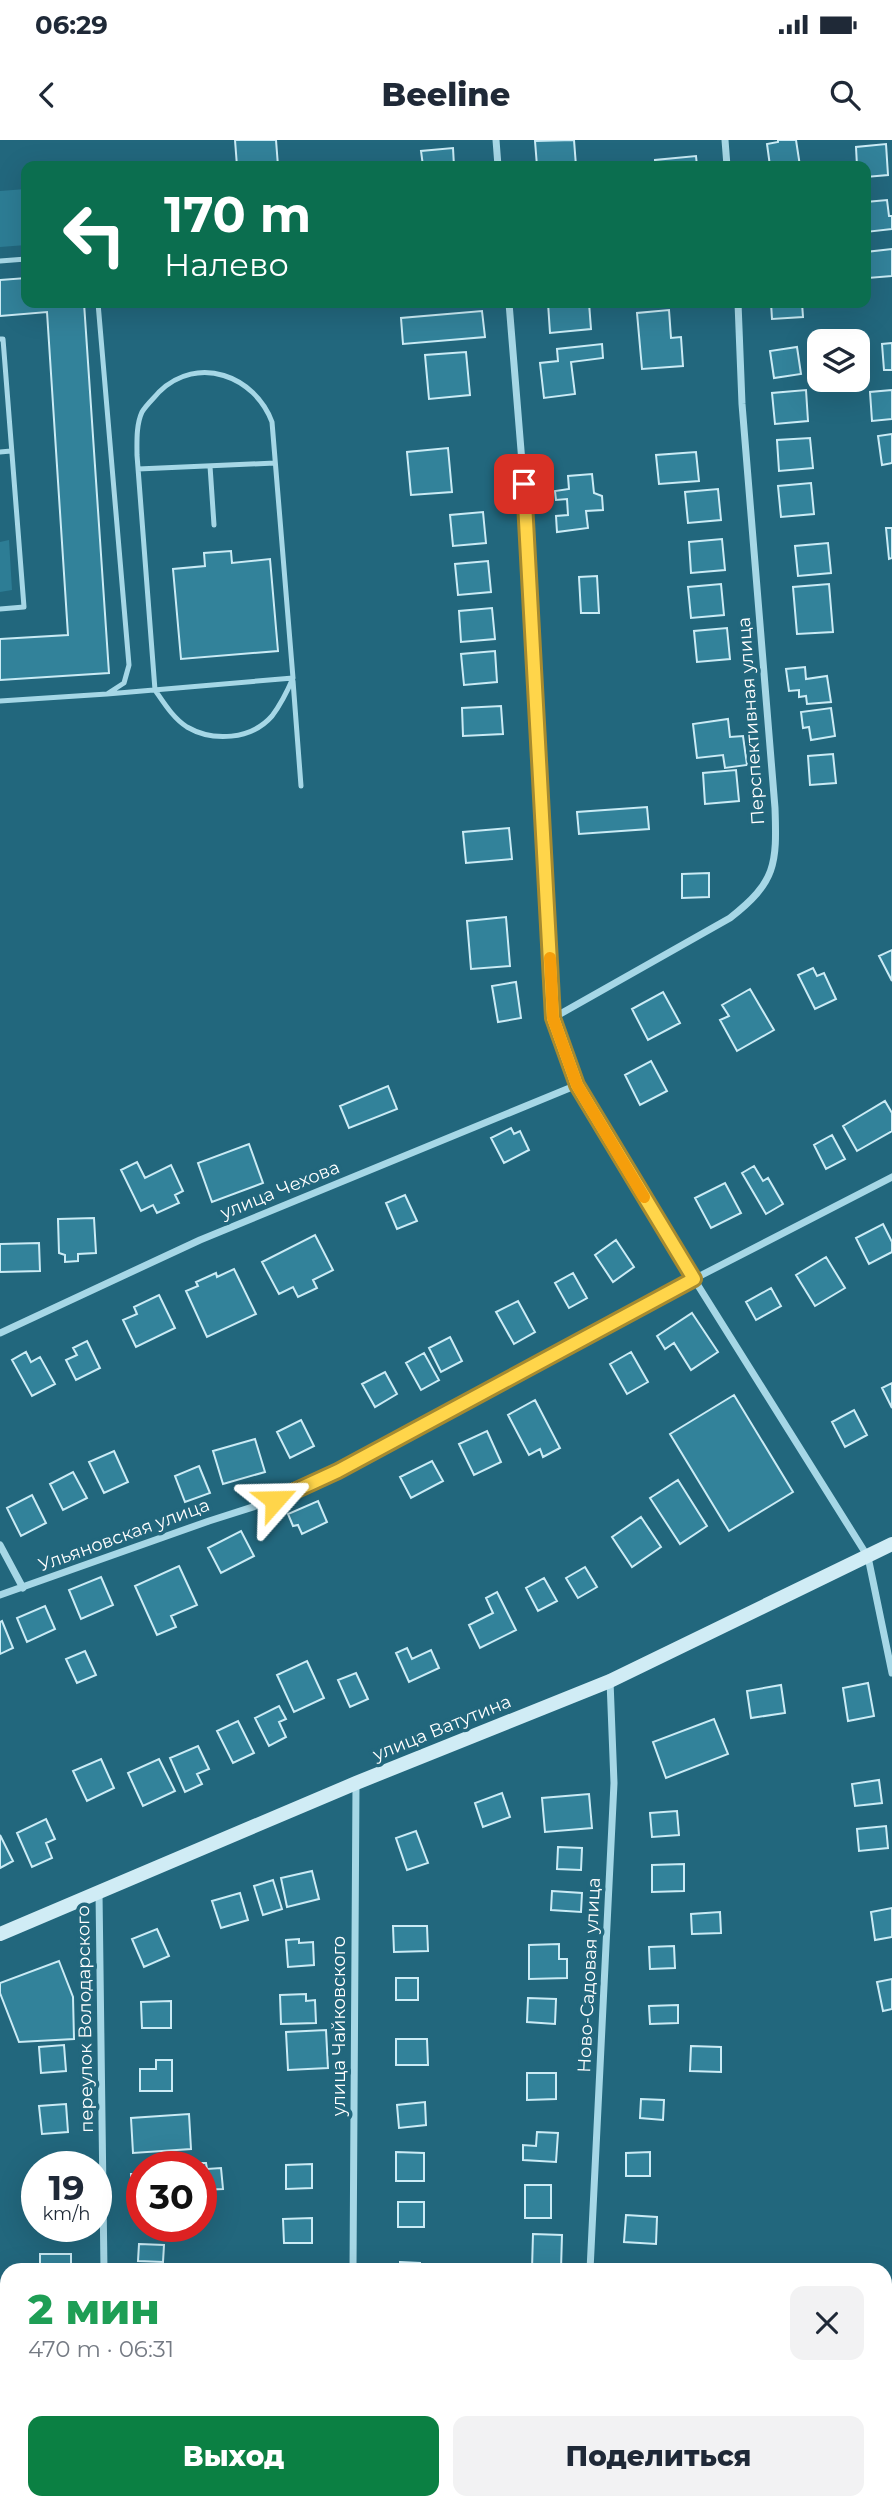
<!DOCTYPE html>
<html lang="ru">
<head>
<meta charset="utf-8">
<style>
	:root { --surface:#fff; --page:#f2f2f3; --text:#1f2937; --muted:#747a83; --accent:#0b8043 }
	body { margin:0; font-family:Montserrat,sans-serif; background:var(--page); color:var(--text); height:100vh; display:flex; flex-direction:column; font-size:26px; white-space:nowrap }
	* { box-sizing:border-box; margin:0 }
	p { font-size:23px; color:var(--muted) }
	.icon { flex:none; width:38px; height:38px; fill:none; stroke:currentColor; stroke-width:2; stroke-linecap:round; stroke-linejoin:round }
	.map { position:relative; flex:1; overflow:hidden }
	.panel { position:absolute; left:0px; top:2123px; width:892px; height:247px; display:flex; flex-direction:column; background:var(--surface); border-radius:21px 21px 0 0; box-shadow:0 7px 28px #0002 }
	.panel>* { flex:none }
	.banner { position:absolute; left:21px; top:21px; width:850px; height:147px; border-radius:14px; box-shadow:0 7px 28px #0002; background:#0b6e4f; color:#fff; overflow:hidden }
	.tools { position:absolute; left:807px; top:189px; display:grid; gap:14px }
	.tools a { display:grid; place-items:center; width:63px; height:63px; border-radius:14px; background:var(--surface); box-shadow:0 7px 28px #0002; font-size:35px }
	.speed { position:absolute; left:21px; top:2011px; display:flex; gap:14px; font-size:35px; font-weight:700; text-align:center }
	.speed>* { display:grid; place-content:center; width:91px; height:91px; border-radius:50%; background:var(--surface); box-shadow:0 7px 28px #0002; line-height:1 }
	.speed small { font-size:18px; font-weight:400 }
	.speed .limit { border:10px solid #d22; background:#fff; color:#111 }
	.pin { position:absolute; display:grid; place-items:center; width:60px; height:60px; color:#fff; margin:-30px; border-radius:14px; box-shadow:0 4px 10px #0006 }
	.me { position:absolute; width:77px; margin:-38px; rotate:65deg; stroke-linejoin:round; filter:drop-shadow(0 0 5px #0008) }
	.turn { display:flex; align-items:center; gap:24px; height:147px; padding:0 28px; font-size:32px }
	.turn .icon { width:91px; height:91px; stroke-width:2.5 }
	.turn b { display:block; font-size:49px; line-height:60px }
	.round { display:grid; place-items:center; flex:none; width:74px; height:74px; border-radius:14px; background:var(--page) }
	.headline { display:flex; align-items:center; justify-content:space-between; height:119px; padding:0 28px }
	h1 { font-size:42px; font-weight:800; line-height:52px; color:#1e9e55 }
	.primary-button { display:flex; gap:14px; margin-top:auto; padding:14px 28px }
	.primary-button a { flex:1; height:80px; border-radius:14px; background:var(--accent); color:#fff; font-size:28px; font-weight:800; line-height:80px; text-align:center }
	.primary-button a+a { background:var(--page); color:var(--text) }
	.status { display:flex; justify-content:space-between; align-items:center; height:49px; padding:0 35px; background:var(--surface); direction:ltr }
	.status svg { height:19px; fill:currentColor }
	header { display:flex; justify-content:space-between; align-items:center; height:91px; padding:0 28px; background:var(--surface); font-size:32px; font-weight:800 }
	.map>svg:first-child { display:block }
	.green { fill:#2d7d95 }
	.building { fill:#32829a; stroke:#caebf5; stroke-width:2 }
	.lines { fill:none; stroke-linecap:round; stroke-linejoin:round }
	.lane { stroke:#a6d7e6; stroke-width:5 }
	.street { stroke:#a6d7e6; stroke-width:7 }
	.secondary { stroke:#d0ecf5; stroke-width:14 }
	.route-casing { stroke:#a68a30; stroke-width:18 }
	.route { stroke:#ffd54a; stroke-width:12 }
	.slow { stroke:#f59e0b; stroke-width:12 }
	.labels { text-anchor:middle; stroke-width:7; stroke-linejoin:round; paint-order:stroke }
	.street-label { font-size:18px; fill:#fff; stroke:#22677d }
</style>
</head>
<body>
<div class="status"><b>06:29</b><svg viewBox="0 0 49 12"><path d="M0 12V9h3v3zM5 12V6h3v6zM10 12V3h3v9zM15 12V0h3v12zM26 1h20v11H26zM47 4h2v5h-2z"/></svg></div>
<header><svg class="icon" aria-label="back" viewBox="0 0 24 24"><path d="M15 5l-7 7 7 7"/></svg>Beeline<svg class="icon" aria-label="search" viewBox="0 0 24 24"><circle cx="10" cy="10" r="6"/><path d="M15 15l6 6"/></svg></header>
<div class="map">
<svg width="892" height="2368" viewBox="0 0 892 2368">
	<rect width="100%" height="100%" fill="#22677d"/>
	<path class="green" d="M26 49V105L0 107V51Z
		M9 400 12 450 0 452V402Z"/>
	<path class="building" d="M235 0H276L278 26H237Z
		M574 0 576 26H537L535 1Z
		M778 0H796L800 26H770L767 4 778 2Z
		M886 4 888 35 866 37V26H857L856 7Z
		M453 8 454 26H423L421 11Z
		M696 16 697 26H655V20Z
		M887 60 889 76H892V89L866 92V62Z
		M892 109V136L868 138 866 112Z
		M26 138V163H84L109 533 0 540V499L68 495 47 172 0 176V140Z
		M548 163H589L591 189 550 193Z
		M771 163H802L803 177 772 179Z
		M669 170 671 198 681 197 683 226 642 229 637 173Z
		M482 171 485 197 403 204 401 178Z
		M892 203V230H884L882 204Z
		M602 204 603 218 571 222 575 254 544 258 540 223 558 221 557 209Z
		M797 207 801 234 774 238 770 211Z
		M466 212 470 255 429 259 425 215Z
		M806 250 808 281 775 284 772 253Z
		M892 250V279L872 281 870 252Z
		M892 294V323L882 325 878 296Z
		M810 298 813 328 779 331 777 300Z
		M448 308 452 352 411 355 407 312Z
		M696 312 699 341 659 344 656 315Z
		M592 334 594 353 602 356 603 370 586 371 588 388 557 392 556 376 568 375 567 359 556 360 555 351 569 349 568 336Z
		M811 343 814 374 781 377 778 346Z
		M718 349 721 380 688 383 685 352Z
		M483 372 486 403 453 406 450 375Z
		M886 388H892V418L889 419Z
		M722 399 725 430 691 433 689 402Z
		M828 403 831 433 798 436 795 406Z
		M231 411 232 423 270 419 278 511 181 519 173 429 205 426 204 413Z
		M488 421 491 452 458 455 455 424Z
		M597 436 599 473H581L579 437Z
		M721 444 724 475 691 478 688 447Z
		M829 444 833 492 797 494 793 447Z
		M492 468 495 499 461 502 459 471Z
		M727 488 730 519 697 522 694 491Z
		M495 511 497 542 464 545 461 514Z
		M805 527 806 539 827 536 831 562 807 564 806 556 799 557V550L789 551 786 529Z
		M501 566 503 594 463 596 462 568Z
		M831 568 835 596 811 600 809 587 803 588 801 572Z
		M728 579 730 597 743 596 747 625 725 628 723 615 697 618 693 584Z
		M833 614 836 643 810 645 808 616Z
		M736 630 739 661 705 664 703 633Z
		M647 667 649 689 579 694 577 672Z
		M509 688 512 719 466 723 463 692Z
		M709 733V757L682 758V734Z
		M506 777 510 826 471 829 467 781Z
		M892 810V841L879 816Z
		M813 828 817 836 824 833 836 859 815 869 798 835Z
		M516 842 521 878 498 882 492 846Z
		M750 849 774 890 737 911 720 880 729 876 722 865Z
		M663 852 680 883 648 900 632 869Z
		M651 921 667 951 640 965 625 935Z
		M388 946 397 969 349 988 340 966Z
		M885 961 892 973V991L857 1011 843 986Z
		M511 988 514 994 520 991 529 1010 504 1023 491 998Z
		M832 995 845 1019 826 1029 814 1005Z
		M249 1004 263 1043 212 1062 198 1023Z
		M137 1022 145 1038 171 1025 183 1051 175 1055 179 1063 157 1073 153 1065 141 1071 121 1030Z
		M754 1026 763 1041 768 1038 783 1064 766 1074 742 1033Z
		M725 1043 741 1073 711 1088 695 1058Z
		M405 1055 417 1081 397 1089 386 1063Z
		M94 1078 96 1113 78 1114V1121L65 1122V1115L59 1113 58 1079Z
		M883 1084 892 1102V1112L869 1124 856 1098Z
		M315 1095 333 1130 313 1140 317 1148 298 1157 293 1147 279 1154 262 1122Z
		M616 1100 634 1127 613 1142 595 1115Z
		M39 1103 40 1131 0 1132V1104Z
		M826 1117 845 1148 815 1166 796 1135Z
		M234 1129 256 1174 207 1197 186 1151 198 1146 196 1142 216 1133 217 1137Z
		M573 1133 587 1158 569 1168 555 1143Z
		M771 1148 781 1166 756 1180 746 1162Z
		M159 1155 175 1188 136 1207 123 1180 137 1174 134 1167Z
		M518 1161 535 1192 514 1204 496 1172Z
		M692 1173 718 1212 691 1230 674 1203 665 1209 657 1196Z
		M450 1197 462 1221 441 1232 429 1208Z
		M87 1201 100 1228 76 1240 66 1220 77 1215 73 1208Z
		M26 1212 31 1222 40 1217 55 1244 32 1256 12 1220Z
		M631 1212 648 1242 627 1254 610 1224Z
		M424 1213 439 1240 421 1250 406 1223Z
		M385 1232 397 1254 375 1267 362 1244Z
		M892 1243V1268L882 1248Z
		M734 1255 793 1352 729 1391 670 1294Z
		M535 1260 560 1308 543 1317 540 1309 529 1315 508 1275Z
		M854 1270 867 1295 845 1307 832 1282Z
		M301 1280 314 1306 290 1318 277 1292Z
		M487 1291 501 1322 474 1335 459 1304Z
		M255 1299 265 1332 223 1344 213 1311Z
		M114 1311 128 1342 104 1353 89 1322Z
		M432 1321 443 1341 411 1358 400 1337Z
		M199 1326 210 1353 185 1362 175 1336Z
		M73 1332 87 1358 63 1370 50 1344Z
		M678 1340 707 1386 680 1404 650 1358Z
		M32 1355 46 1383 21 1396 7 1368Z
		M318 1361 327 1382 302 1394 298 1385 293 1386 288 1374Z
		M641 1377 661 1407 632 1427 612 1397Z
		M241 1391 254 1416 221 1433 208 1408Z
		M179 1426 197 1465 171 1476 176 1487 157 1495 135 1446Z
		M585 1427 597 1447 578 1458 566 1438Z
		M101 1437 113 1465 81 1479 69 1450Z
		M544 1438 557 1461 538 1471 526 1448Z
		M497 1452 516 1490 480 1508 469 1485 493 1473 486 1458Z
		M45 1466 55 1489 27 1502 17 1478Z
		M2 1481 13 1508 0 1514V1482Z
		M407 1508 412 1519 431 1510 439 1528 409 1542 396 1513Z
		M85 1511 96 1535 77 1543 66 1519Z
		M307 1521 324 1558 294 1572 277 1535Z
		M356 1533 368 1559 350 1567 338 1540Z
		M868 1543 874 1576 848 1581 843 1548Z
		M781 1545 785 1573 751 1578 747 1551Z
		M279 1566 286 1579 279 1582 286 1597 269 1606 255 1578Z
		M714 1579 728 1614 666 1638 653 1602Z
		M238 1581 254 1613 233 1623 217 1591Z
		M198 1606 209 1629 197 1634 202 1644 185 1652 170 1618Z
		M101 1619 114 1648 87 1661 73 1631Z
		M159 1619 175 1651 143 1666 128 1633Z
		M879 1640 882 1663 855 1666 852 1644Z
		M502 1653 510 1677 483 1687 475 1663Z
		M589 1654 592 1688 545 1692 542 1658Z
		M677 1671 679 1695 652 1697 650 1673Z
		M46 1679 55 1699 46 1703 52 1718 32 1727 17 1693Z
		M886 1686 888 1708 859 1711 857 1689Z
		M416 1691 428 1723 407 1730 396 1698Z
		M0 1695 13 1721 0 1728Z
		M558 1707 582 1708 581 1730 557 1729Z
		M684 1724V1751L652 1752V1725Z
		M312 1731 319 1759 287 1767 281 1738Z
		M273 1740 282 1769 263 1775 254 1746Z
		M552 1751 582 1753 581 1772 551 1770Z
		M240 1753 248 1780 221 1788 212 1761Z
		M892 1768V1797L875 1800 871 1772Z
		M720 1772 721 1793 692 1794 691 1774Z
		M393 1786H427L428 1811 394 1812Z
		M157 1789 169 1816 144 1827 132 1799Z
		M299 1799V1803L313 1802 314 1825 288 1827 286 1800Z
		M559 1804V1819H567V1838L529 1839V1805Z
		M674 1806 675 1828 650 1829 649 1807Z
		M59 1821 73 1857 74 1899 19 1902 0 1853V1843Z
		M396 1838H418V1860H396Z
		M892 1839V1869L883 1871 877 1842Z
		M306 1854V1861L315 1860 316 1883 281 1884 280 1855Z
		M528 1858 556 1859 555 1884 527 1882Z
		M171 1861V1888H142L141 1862Z
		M678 1865V1883L650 1884 649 1866Z
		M326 1890 328 1928 288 1930 286 1892Z
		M396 1899H427L428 1925H396Z
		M64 1905 66 1931 41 1933 39 1907Z
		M691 1906 721 1907V1932L690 1931Z
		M156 1920H172V1951H140V1929H156Z
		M527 1933H556V1959L527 1960Z
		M641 1959 664 1960 663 1980 640 1978Z
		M425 1962 426 1985 399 1988 397 1965Z
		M66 1964 68 1992 42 1994 39 1966Z
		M189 1974 191 2009 133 2013 131 1978Z
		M537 1992 558 1993 556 2022 523 2020V2005L536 2006Z
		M396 2012 424 2013V2041H396Z
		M650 2012V2036H626V2013Z
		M195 2023H206L207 2029 221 2028 223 2049 201 2050V2026H195Z
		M312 2024V2048L286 2049V2025Z
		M131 2034H142V2062H139V2048H132Z
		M525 2045H551V2078H525Z
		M398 2062H424V2087H398Z
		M626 2075 657 2077 656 2104 624 2102Z
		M312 2078V2103H284L283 2079Z
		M533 2094 562 2095 561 2129H532Z
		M139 2104 164 2105 163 2122 138 2121Z
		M40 2114H71V2130H40Z
		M400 2122 420 2123V2130H400Z
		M48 2362H77V2368H48Z
		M740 2362H771V2368H740Z
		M847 2362H883V2368H848Z"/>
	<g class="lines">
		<path class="lane" d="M0 121 26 119
			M0 199H3L24 467 0 469
			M0 312 11 311
			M210 326 214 385
			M138 329 275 323
			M293 541 301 646
			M107 554 293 538 272 282C255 236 198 214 159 252 154 258 146 265 142 272 136 285 137 302 137 315L155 550C164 563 173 578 187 587 213 602 251 600 272 576 281 564 287 552 293 538
			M0 561 107 554 124 543 129 525 98 163"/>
		<path class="street" d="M496 0 498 26
			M725 0 727 26
			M509 163 528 396 553 878 577 945 694 1139 868 1417 892 1533
			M553 878 730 778C776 742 777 725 775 668L742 264 738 163
			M0 1193 200 1100 577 945
			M0 1405 23 1448
			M0 1455 209 1381 275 1360 338 1331 694 1139 892 1037
			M99 1753 104 2130
			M353 2130 356 1644
			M590 2130 614 1643 610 1541
			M111 2362V2368
			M805 2362V2368
			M352 2368V2362
			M588 2368V2362"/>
		<path class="secondary" d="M0 1794 356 1643 610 1541 892 1404"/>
	</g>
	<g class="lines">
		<g class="route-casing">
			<path id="route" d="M275 1360 338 1331 694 1139 577 945 553 878 524 344"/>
		</g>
		<use href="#route" class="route"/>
		<path class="slow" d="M550 818 553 878 577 945 644 1057"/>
	</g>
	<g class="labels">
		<g class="street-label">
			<text transform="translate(751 581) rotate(-94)" y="6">Перспективная улица</text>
			<text transform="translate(280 1050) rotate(-22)" y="6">улица Чехова</text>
			<text transform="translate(124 1395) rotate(-20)" y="6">Ульяновская улица</text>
			<text transform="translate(442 1588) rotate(-22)" y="6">улица Ватутина</text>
			<text transform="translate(589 1835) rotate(-87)" y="6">Ново-Садовая улица</text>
			<text transform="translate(85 1879) rotate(-91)" y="6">переулок Володарского</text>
			<text transform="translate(339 1886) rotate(-90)" y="6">улица Чайковского</text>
		</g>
	</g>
</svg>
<div class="tools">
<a><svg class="icon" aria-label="layers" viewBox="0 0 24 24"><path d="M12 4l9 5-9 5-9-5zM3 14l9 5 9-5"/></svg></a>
</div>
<div class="speed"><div>19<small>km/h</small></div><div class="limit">30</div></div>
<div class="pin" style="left:524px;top:344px;background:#d93025"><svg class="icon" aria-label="arrive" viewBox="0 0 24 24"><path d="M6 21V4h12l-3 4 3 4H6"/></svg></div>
<svg class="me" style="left:275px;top:1360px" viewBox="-20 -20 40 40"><path d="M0-17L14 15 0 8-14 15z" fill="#ffd54a" stroke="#fff" stroke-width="4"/></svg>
<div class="banner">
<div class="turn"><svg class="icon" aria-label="left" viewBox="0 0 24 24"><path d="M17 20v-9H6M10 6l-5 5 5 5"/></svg><div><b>170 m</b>Налево</div></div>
</div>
<section class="panel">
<div class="headline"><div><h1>2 мин</h1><p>470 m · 06:31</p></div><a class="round"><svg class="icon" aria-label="close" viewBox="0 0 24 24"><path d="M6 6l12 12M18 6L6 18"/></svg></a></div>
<div class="primary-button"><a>Выход</a><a>Поделиться</a></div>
</section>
</div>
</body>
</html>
